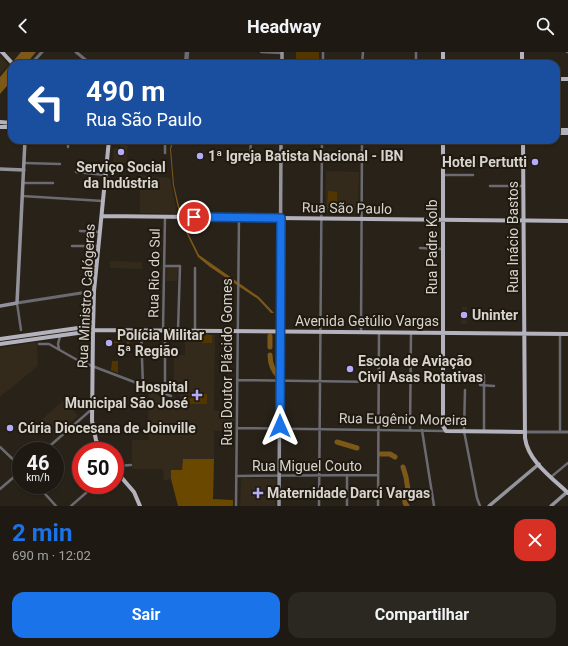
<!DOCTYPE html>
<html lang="pt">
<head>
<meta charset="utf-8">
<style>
	:root { --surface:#1e1a13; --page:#2b2721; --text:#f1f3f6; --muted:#a1a1a0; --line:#3c3833; --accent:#1a73e8 }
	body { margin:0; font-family:Roboto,sans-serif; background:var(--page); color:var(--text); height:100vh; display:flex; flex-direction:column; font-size:15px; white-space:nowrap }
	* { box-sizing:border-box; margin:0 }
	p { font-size:13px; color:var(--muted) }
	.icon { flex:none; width:22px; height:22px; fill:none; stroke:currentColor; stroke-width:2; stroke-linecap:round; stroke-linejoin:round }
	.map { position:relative; height:454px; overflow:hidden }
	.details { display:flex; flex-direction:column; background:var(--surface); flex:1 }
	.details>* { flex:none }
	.top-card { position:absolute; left:8px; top:8px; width:552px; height:84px; border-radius:12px; box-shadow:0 1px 3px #0004,0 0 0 1px var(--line); background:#1a4fa0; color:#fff; overflow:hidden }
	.speed { position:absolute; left:12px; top:390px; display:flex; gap:8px; font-size:20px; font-weight:700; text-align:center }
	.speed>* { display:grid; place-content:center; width:52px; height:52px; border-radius:50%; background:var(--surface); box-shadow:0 1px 3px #0004,0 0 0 1px var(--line); line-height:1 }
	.speed small { font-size:10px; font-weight:400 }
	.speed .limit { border:6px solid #d22; background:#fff; color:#111 }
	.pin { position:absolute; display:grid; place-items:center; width:34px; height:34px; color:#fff; margin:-17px; border:2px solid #fff; border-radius:50%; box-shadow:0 1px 4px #0007 }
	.me { position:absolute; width:44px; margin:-22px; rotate:0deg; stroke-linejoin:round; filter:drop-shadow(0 0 3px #0008) }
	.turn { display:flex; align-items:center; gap:14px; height:84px; padding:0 12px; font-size:18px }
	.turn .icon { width:52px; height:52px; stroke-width:2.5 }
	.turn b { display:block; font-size:28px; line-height:34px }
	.round { display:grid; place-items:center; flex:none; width:42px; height:42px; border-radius:12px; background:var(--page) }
	.summary { display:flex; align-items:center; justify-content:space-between; height:68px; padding:0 12px }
	h1 { font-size:24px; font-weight:700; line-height:30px; color:var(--accent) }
	.action { display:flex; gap:8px; margin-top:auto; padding:8px 12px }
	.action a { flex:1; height:46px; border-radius:12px; background:var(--accent); color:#fff; font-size:16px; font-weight:700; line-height:46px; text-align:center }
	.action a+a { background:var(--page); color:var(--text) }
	header { display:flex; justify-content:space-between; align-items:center; height:52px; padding:0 12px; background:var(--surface); font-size:18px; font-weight:700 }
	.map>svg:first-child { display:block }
	.built { fill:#342a1b }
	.green { fill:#523600 }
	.forest { fill:#6b4800 }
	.water { fill:#7d5919 }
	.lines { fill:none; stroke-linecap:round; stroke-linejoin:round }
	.river { stroke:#7d5919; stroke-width:5 }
	.minor { stroke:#6b6a70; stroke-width:2.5 }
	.tertiary { stroke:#6b6a70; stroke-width:3 }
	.secondary { stroke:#93939b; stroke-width:3.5 }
	.primary { stroke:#b3b2bd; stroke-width:4 }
	.route-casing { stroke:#114b97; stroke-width:10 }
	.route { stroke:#1a73e8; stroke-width:7 }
	.poi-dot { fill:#b4acf9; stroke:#1f1910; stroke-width:1.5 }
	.labels { text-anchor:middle; stroke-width:4; stroke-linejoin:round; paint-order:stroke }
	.poi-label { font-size:14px; font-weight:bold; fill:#d7d3cd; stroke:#1f1910; text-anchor:start }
	.street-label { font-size:14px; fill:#d7d3cd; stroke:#1f1910 }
</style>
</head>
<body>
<header><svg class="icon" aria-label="back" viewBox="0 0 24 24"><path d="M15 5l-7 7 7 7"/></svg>Headway<svg class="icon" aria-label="search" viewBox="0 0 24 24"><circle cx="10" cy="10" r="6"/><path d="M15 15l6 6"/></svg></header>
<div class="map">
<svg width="568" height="454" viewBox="0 0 568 454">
	<rect width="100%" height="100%" fill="#282219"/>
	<path class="built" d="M0 3 8 13 0 22Z
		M121 89H128L127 111 113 110 114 96H120Z
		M326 119 359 120 358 161 357 162 325 161Z
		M140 123 170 126 177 162 140 161Z
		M110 209 142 210V217L110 216Z
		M167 215H178L177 229H166Z
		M462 255H467V272H461Z
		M185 282 215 283 214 359H234V379H214V407H183L182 419 171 418V427L164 429 163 417H132V388H149L148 373 149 339 172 349 174 345 180 347 183 350V346L174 340V303H185Z
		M37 290 38 314 0 345V296Z
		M64 348 78 364 54 384 40 369Z
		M241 426 276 427 275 454H240Z"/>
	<path class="green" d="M296 0H319V12H296Z
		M328 139 337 140V157H327Z
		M118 281H131C131 286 132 290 127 293V285L119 286V291H111L117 289Z
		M202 282 212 283V291H202Z
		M112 309H118V321L111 318Z
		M190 342H207V352H190Z"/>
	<path class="forest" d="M183 407H214L213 447 233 448V454H178L171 427V418H182Z"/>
	<path class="water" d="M21 0H36L26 12H12V28L0 42V25Z
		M172 88H174L171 97 174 133 183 171 199 203 259 245 274 261H271L258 247 210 215 198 205 181 170 173 133 170 97Z"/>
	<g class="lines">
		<path class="river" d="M270 295V284
			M270 303C270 312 273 319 279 325
			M337 390 357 396
			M380 402H390L395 405
			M403 415 406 425 409 444 405 447V451L407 454"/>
		<path class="minor" d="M261 0 282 1
			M567 0H568
			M185 12 186 0
			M187 12 188 0
			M323 12V0
			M362 12 363 0
			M416 12V0
			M68 95V88
			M165 101V88
			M250 108 251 88
			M24 111 60 112
			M490 114H523
			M76 120 105 123
			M443 123H473
			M23 131H53
			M490 134H523
			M22 144 103 149
			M80 179 100 180
			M72 194H98
			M420 196 443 197
			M164 214H180L178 278
			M17 251 21 278
			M163 278 165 165
			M141 279 143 334
			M165 279V342
			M195 279V216
			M361 280 362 88
			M39 292H49L79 309 171 344
			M59 297 58 292 60 284
			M237 328 378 330
			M480 333 494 334
			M465 338 464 379 477 446 480 454
			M237 376 445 379
			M410 378 411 281
			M422 378 434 454
			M484 379V323
			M560 380V282
			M0 395 21 415
			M44 399 92 357
			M115 416 117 414 131 413
			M236 424 378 423
			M551 425 568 411
			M37 433 56 454
			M0 437 21 419
			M71 454 95 433
			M236 454 239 165
			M319 454 322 88
			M347 454V423
			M378 454 379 281"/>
		<path class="tertiary" d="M76 0 87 9 88 12
			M31 12 42 0
			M17 251 94 239
			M525 380H568"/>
		<path class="secondary" d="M282 12V0
			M0 117 24 118
			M0 254 17 251 25 88
			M279 454 281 88
			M489 454 539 412
			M551 454 567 440"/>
		<path class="primary" d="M2 0 13 12
			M522 0V12
			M443 12V0
			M556 27H568
			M0 70 12 71
			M0 75H12
			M556 78H568
			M556 81H568
			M443 88V374L446 379 525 380
			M523 88 525 386C528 409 552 426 568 441
			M102 164 568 169
			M0 287 85 275 93 278 568 282
			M0 292 85 280 93 278
			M101 399 96 388 92 369 93 278 94 239 109 88
			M115 418 134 440 140 454"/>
	</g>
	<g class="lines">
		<g class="route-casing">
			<path id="route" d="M194 165 281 166 280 374"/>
		</g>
		<use href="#route" class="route"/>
	</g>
	<g class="poi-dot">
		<circle cx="121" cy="100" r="4"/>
		<circle cx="200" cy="104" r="4"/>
		<circle cx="535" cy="110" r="4"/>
		<circle cx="464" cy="263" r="4"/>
		<circle cx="109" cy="291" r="4"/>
		<circle cx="350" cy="317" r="4"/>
		<path d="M195 337h4v4h4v4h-4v4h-4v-4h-4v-4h4z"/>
		<circle cx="10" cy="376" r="4"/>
		<path d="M256 435h4v4h4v4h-4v4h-4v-4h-4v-4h4z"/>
	</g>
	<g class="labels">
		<g class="poi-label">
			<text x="208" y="109">1ª Igreja Batista Nacional - IBN</text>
			<text x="527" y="115" text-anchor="end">Hotel Pertutti</text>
			<text x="121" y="120" text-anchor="middle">Serviço Social<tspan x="121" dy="16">da Indústria</tspan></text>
			<text x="472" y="268">Uninter</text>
			<text x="117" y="288">Polícia Militar<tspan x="117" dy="16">5ª Região</tspan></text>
			<text x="358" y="314">Escola de Aviação<tspan x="358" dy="16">Civil Asas Rotativas</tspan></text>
			<text x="188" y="340" text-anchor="end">Hospital<tspan x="188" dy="16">Municipal São José</tspan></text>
			<text x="18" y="381">Cúria Diocesana de Joinville</text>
			<text x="267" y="446">Maternidade Darci Vargas</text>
		</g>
		<g class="street-label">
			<text transform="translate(347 156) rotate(1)" y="5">Rua São Paulo</text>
			<text transform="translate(513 185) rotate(-90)" y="5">Rua Inácio Bastos</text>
			<text transform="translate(432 195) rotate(-90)" y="5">Rua Padre Kolb</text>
			<text transform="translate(154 221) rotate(-89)" y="5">Rua Rio do Sul</text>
			<text transform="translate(86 244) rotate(-87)" y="5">Rua Ministro Calógeras</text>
			<text x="367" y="274">Avenida Getúlio Vargas</text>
			<text transform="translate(227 310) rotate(-90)" y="5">Rua Doutor Plácido Gomes</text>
			<text transform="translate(403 367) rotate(1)" y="5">Rua Eugênio Moreira</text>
			<text x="307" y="419">Rua Miguel Couto</text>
		</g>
	</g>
</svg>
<div class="speed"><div>46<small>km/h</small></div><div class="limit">50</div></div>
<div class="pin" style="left:194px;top:165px;background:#d93025"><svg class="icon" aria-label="arrive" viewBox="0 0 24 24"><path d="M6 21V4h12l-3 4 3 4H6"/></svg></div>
<svg class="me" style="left:280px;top:374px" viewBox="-20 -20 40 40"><path d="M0-17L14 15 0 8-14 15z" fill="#1a73e8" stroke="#fff" stroke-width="4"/></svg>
<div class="top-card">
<div class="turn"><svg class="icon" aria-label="left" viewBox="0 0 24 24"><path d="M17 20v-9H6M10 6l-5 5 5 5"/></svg><div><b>490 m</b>Rua São Paulo</div></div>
</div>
</div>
<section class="details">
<div class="summary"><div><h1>2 min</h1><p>690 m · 12:02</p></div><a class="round" style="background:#d93025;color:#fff"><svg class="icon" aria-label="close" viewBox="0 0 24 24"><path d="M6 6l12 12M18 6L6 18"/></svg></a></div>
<div class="action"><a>Sair</a><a>Compartilhar</a></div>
</section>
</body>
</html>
